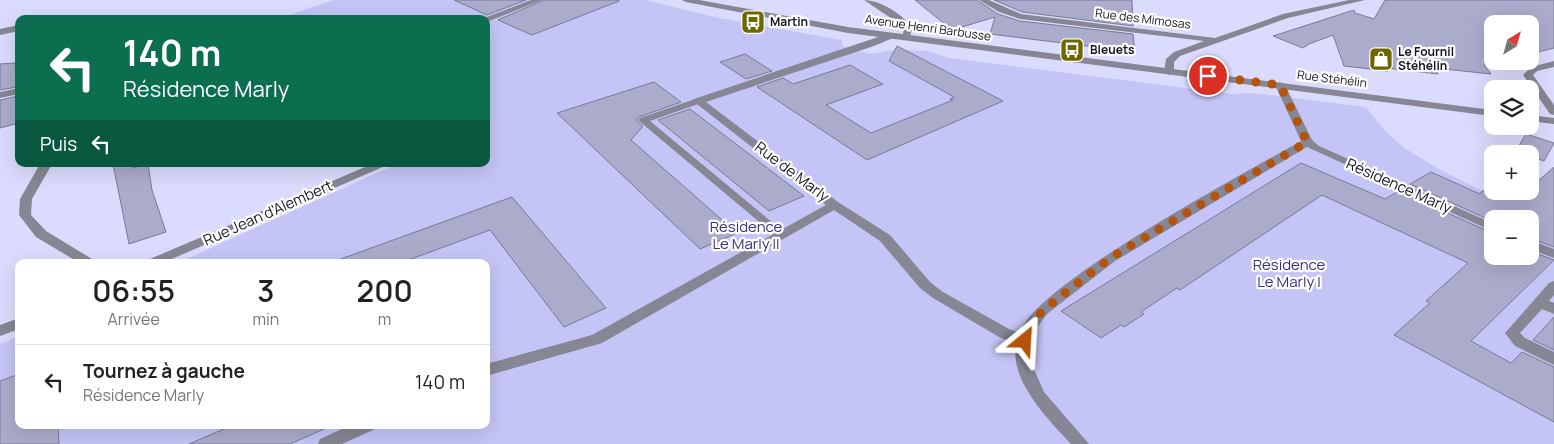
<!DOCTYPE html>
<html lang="fr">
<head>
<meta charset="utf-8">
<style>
	:root { --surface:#fff; --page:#f2f2f2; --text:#222; --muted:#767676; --line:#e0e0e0 }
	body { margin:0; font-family:Manrope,sans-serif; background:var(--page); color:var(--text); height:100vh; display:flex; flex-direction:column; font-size:19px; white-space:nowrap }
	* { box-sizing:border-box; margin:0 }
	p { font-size:16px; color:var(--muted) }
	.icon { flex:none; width:28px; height:28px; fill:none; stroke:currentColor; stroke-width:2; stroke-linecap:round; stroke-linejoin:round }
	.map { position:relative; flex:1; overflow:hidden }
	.sheet { position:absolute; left:15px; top:259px; width:475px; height:170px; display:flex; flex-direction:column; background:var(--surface); border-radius:10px; box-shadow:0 5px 20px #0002 }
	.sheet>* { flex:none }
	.hud { position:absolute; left:15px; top:15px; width:475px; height:152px; border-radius:10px; box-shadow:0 5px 20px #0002; background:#0b6e4f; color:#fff; overflow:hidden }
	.needle { width:32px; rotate:37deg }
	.buttons { position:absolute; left:1484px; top:15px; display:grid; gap:10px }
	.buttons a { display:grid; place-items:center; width:55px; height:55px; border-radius:10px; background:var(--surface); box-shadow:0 5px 20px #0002; font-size:25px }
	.pin { position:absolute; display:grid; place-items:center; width:42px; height:42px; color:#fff; margin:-21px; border:2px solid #fff; border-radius:50%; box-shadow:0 1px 5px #0007 }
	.me { position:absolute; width:55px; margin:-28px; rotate:27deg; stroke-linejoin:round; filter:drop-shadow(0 0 4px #0008) }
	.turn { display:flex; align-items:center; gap:18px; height:105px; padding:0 25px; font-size:22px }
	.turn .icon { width:65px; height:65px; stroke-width:2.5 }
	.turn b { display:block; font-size:35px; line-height:42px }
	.then { display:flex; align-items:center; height:48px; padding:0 25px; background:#0003; gap:10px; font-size:19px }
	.eta { display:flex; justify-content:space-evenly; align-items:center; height:85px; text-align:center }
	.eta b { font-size:30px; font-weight:600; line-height:35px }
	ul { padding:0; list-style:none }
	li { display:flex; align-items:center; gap:15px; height:75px; padding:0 25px; border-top:1px solid var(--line) }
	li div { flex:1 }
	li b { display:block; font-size:19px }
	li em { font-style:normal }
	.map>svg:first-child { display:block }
	.green { fill:#c4c4f6; fill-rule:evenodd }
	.building { fill:#ababcb; stroke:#797997 }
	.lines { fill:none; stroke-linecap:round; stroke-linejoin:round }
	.service { fill:#868694; fill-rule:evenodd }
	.minor { fill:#868694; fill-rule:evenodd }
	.tertiary { fill:#868694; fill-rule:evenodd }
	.route { stroke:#b45309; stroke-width:9; stroke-dasharray:0 16.2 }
	.labels { text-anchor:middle; stroke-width:4.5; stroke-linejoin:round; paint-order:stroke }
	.far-street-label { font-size:12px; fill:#161621; stroke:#fff }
	.far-poi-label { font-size:12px; font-weight:bold; fill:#161621; stroke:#fff; text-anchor:start }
	.street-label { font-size:15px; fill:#161621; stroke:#fff }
	.park-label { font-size:15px; fill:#3b2f80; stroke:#fff }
</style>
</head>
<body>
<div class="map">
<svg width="1554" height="444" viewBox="0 0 1554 444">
	<rect width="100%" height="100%" fill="#dbdcfd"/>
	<path class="green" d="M334 0H646L719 18 842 40 843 46 871 54 887 51 906 50 927 51 950 58 1232 94 1253 93 1366 107 1385 131 1403 147 1437 168 1554 227V444H0V344L19 336V425H486V262H180L397 164H486V19H269L283 17ZM1492 219H1530V256H1492Z"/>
	<path class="building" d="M454 0H526L487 15Z
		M544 0H619V1L532 35 498 20Z
		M915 0H977L998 14 1020 21 1133 34 1135 52 990 34 995 17 952 30Z
		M994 0H1132L1133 26 1022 12Z
		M1385 0H1554V48L1530 54V24H1492V61H1501L1484 65 1491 74 1435 68 1438 74 1386 68 1388 71 1344 66 1333 35 1309 44 1303 48 1273 36 1354 10 1355 13 1374 19Z
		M897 46 1003 101 867 160 757 87 783 78 793 84 850 65 883 84 826 105 871 133 953 100 950 99 954 97 889 61Z
		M745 54 772 71 746 79 720 62Z
		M15 63 17 87 0 90V64Z
		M654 82 681 102 639 117 636 120 643 126 631 140 737 233 700 249 557 113Z
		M18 96 19 123 0 128V100Z
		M690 109 804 196 769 211 658 120Z
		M1526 134 1554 143 1544 161 1530 156V154L1515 152Z
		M1301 163 1385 199 1399 191 1492 233V256H1530V251L1554 260 1471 341 1511 363 1522 352 1554 367V422L1394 335 1430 303 1426 301 1468 263 1322 195 1180 290 1177 288 1141 312 1144 314 1124 327 1121 325 1101 338 1061 311Z
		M113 164H131L133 168 148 164 152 190 166 232 129 244Z
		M1554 167V247L1530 238V219H1492V221L1410 184 1431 172 1480 194 1482 191H1530V188Z
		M512 197 606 308 564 327 490 230 403 262H338V260Z
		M1554 317V350L1533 340Z
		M19 374V425H58L59 444H0V381Z
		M233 425H333L290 444H189Z"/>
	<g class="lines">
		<path class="service" d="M531 0H542L489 21 482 19Z
			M698 98 701 99V103L650 121 785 233 787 235 785 237H777L638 120 640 118Z"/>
		<path class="minor" d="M864 0C880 0 905 15 912 29L909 40H903L902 38 904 29 901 25Z
			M979 0H989L1021 14 1215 38 1283 14 1349 0H1365L1288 18 1180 56 1174 62V72L1169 75 1164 72 1166 59 1174 52 1204 41 1020 19 999 12Z
			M19 25V31L0 35V29Z
			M890 33 893 34V38L874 46 706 102 838 202 890 235 930 282 943 292 1009 329 1020 333C1032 286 1250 170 1301 141L1275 85 1280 82 1285 85 1312 140 1319 146 1492 223V231L1307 147 1115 261 1047 314 1035 330 1030 348 1033 367 1044 392 1089 444H1071C1049 421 1007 378 1017 344L999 337 933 298 920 288 880 241 834 210 602 343 486 376V364L592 335 826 205 693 101 694 99Z
			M1554 61V67L1537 71 1533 75 1554 105V115L1550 114 1523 75 1531 67Z
			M19 88V94L0 98V92Z
			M40 164H52L32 199 31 215 46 231 92 259 93 262H78L36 237 19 215 20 199Z
			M372 164H387L385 166 165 262H148L150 259Z
			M1530 240 1554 249V258L1530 249Z
			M1554 281V295L1549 301 1554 303V314L1542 309 1520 333 1525 338 1554 352V365L1515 346 1505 333 1549 283Z
			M19 318V329L0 336V325Z
			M351 425H375L373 430 342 444H318L320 439Z"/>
		<path class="tertiary" d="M682 0H699L848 27 1492 110V116L848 33 686 2Z
			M1530 115 1554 118V124L1530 121Z"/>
	</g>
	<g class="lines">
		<path class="route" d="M1025 341 1028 329 1042 311 1110 258 1307 142 1280 85 1208 76"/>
	</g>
	<defs>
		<g id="bus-square" transform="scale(1.25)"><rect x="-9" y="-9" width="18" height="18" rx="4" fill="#6e6700" stroke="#fff"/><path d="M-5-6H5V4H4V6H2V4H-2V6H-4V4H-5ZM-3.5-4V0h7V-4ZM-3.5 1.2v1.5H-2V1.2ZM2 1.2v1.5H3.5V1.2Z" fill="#fff"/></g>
		<g id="shop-square" transform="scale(1.25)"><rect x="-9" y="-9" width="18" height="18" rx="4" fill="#6e6700" stroke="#fff"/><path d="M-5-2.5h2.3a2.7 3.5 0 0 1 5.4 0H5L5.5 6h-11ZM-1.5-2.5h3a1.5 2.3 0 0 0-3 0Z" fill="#fff"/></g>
	</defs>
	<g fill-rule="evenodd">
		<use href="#bus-square" x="753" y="22"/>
		<use href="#bus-square" x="1072" y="50"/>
		<use href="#shop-square" x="1381" y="59"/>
	</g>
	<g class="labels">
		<g class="far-street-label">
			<text transform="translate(1143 19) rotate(7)" y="4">Rue des Mimosas</text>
			<text transform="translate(928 28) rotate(8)" y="4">Avenue Henri Barbusse</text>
			<text transform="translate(1332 79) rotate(7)" y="4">Rue Stéhélin</text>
		</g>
		<g class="far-poi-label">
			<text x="770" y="26">Martin</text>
			<text x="1090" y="54">Bleuets</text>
			<text x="1398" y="56">Le Fournil<tspan x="1398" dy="14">Stéhélin</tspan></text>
		</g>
		<g class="street-label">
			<text transform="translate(792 172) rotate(37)" y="5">Rue de Marly</text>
			<text transform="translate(1399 186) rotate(24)" y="5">Résidence Marly</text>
			<text transform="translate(268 213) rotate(-24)" y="5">Rue Jean d'Alembert</text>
		</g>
		<g class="park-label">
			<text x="746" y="232">Résidence<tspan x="746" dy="17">Le Marly II</tspan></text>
			<text x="1289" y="270">Résidence<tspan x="1289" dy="17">Le Marly I</tspan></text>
		</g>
	</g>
</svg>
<div class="buttons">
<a><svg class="needle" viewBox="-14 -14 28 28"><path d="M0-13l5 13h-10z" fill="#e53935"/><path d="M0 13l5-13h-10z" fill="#767676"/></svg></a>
<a><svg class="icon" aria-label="layers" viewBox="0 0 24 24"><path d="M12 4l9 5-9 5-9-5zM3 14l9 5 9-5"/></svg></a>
<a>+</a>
<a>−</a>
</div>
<div class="pin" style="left:1208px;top:76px;background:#d93025"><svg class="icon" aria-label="arrive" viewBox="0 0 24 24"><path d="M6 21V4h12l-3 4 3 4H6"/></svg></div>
<svg class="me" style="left:1025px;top:341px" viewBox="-20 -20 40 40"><path d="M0-17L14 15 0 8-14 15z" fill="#b45309" stroke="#fff" stroke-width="4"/></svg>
<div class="hud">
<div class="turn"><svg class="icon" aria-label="left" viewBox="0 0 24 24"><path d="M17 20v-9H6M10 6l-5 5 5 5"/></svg><div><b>140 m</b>Résidence Marly</div></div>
<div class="then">Puis<svg class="icon" aria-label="left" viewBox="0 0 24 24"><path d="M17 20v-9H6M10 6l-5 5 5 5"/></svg></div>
</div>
<section class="sheet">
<div class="eta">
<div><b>06:55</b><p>Arrivée</p></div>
<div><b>3</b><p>min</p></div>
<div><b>200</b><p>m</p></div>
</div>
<ul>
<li><svg class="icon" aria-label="left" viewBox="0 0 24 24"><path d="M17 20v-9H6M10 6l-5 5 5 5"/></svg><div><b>Tournez à gauche</b><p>Résidence Marly</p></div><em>140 m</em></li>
</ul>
</section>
</div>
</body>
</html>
